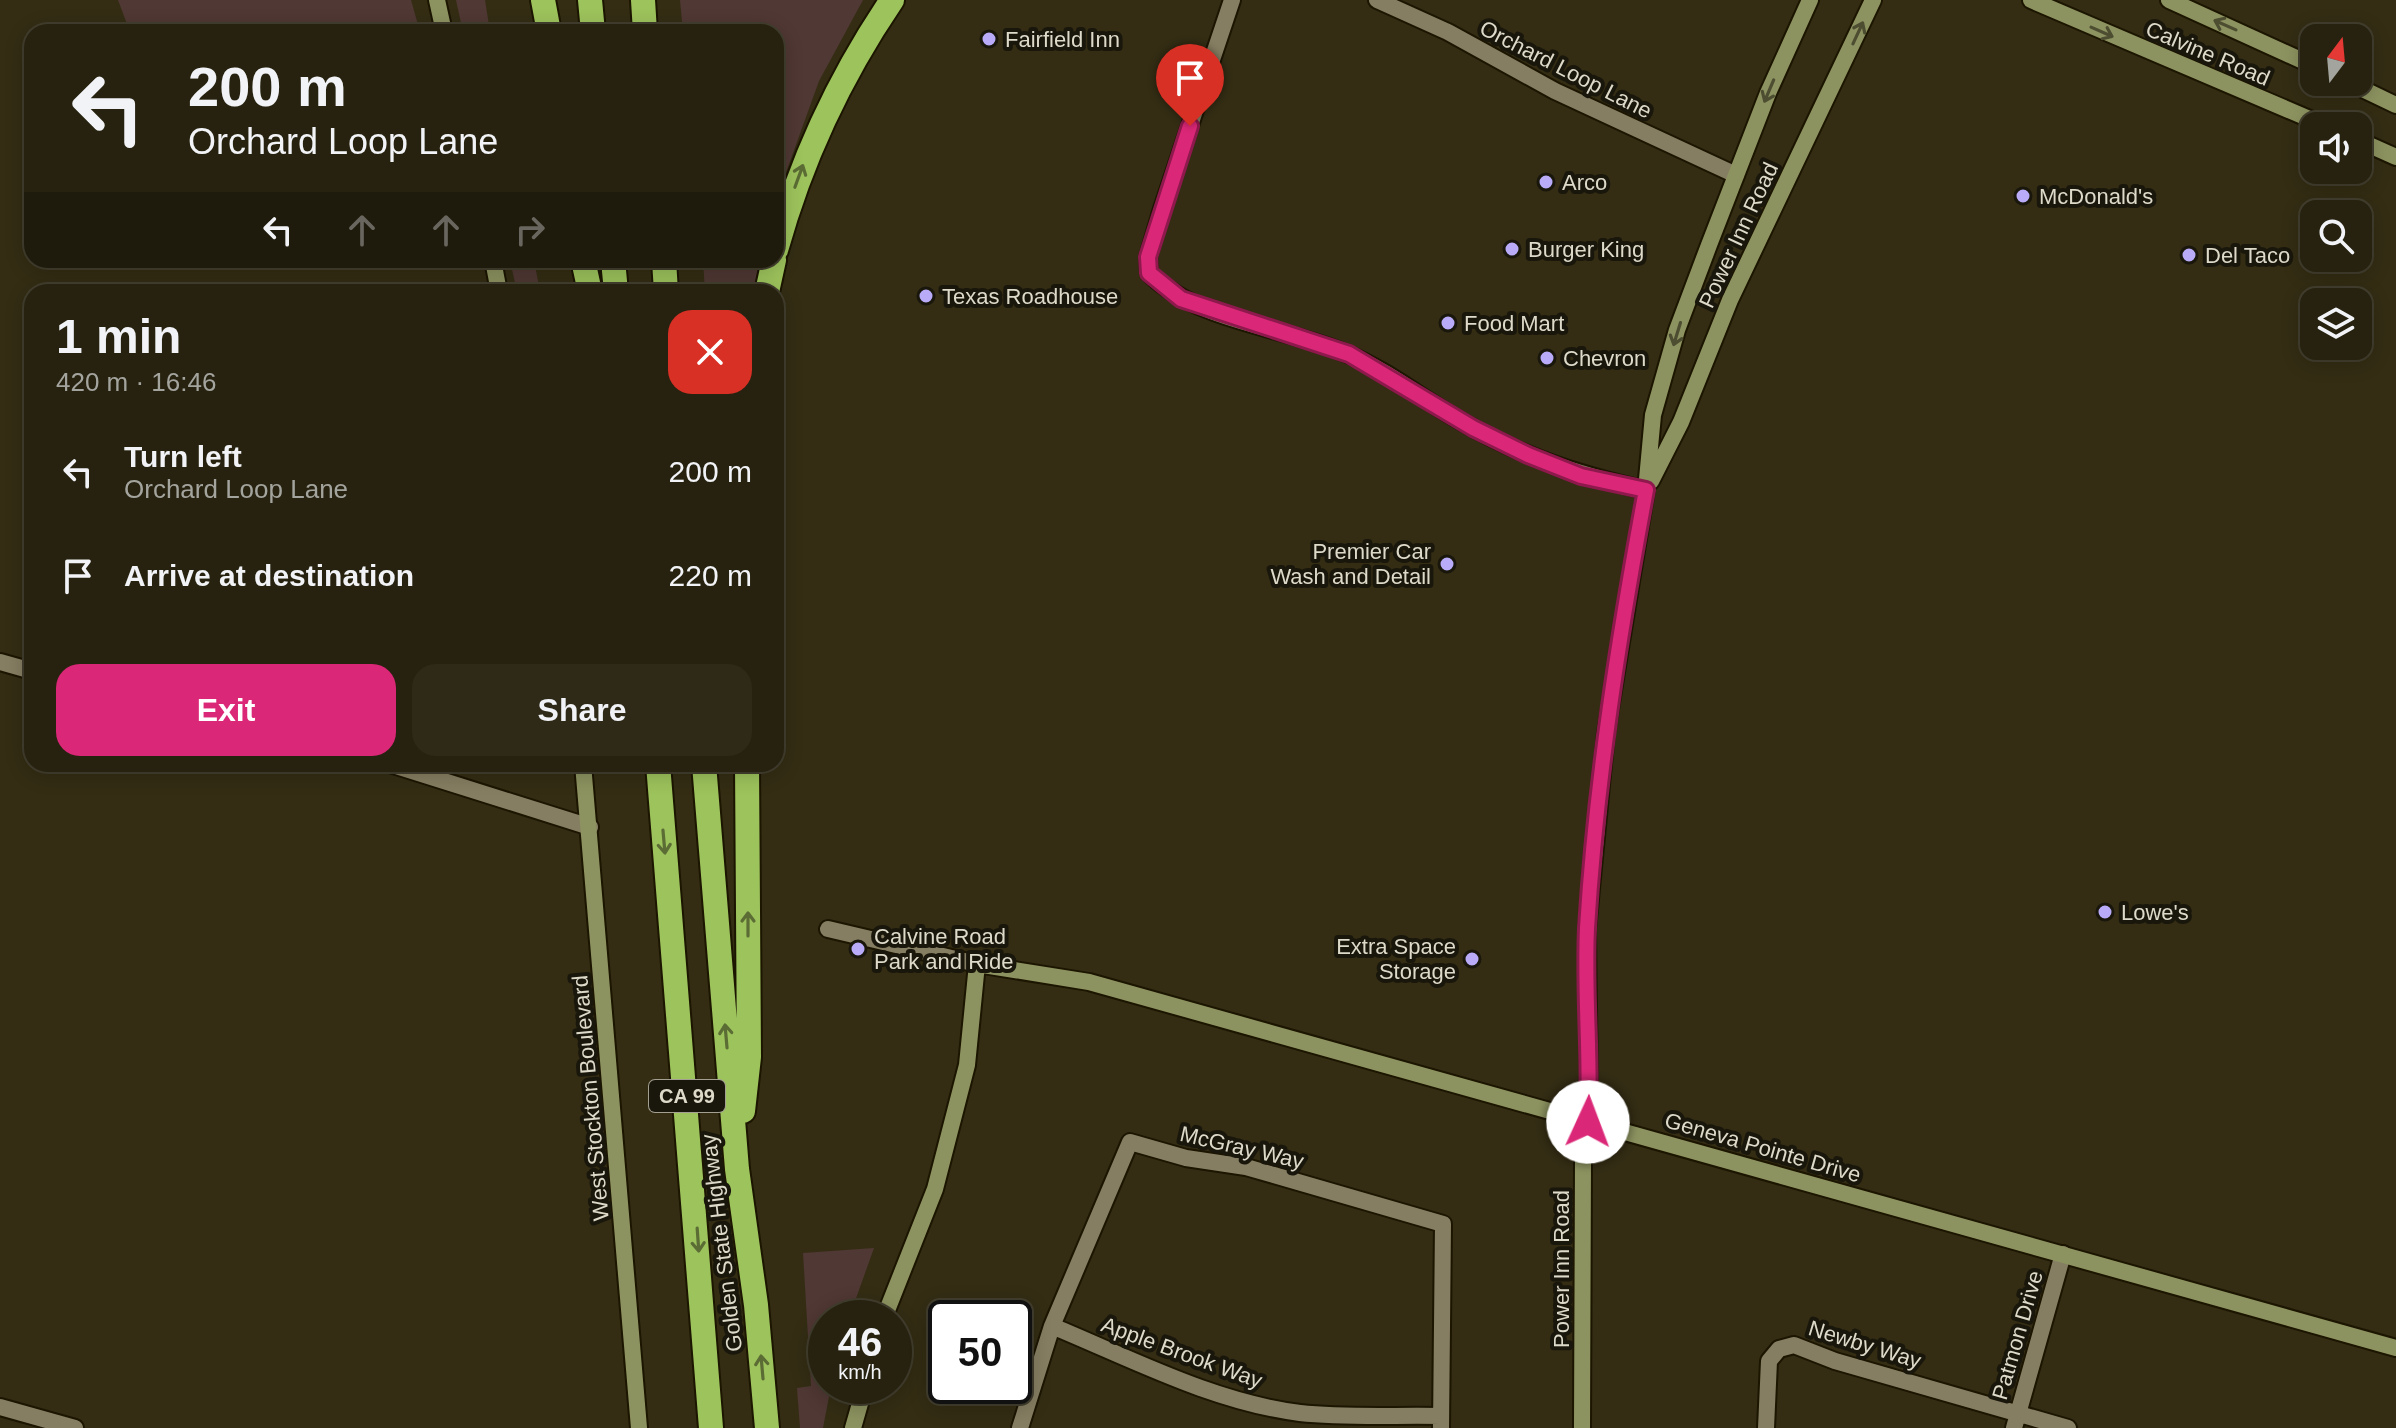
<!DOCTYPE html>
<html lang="en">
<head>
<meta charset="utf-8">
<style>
	:root { --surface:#27220f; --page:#2f2a18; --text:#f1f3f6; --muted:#a4a49e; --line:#433f2f; --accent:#db2777 }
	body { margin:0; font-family:Helvetica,sans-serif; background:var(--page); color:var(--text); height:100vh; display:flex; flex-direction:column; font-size:30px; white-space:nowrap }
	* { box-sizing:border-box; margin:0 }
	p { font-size:26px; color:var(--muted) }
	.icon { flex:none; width:44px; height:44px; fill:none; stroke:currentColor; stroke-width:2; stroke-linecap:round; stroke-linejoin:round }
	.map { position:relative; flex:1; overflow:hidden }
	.side { position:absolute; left:24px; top:284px; width:760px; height:488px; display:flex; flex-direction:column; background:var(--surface); border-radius:24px; box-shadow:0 4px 20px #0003,0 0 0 2px var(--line) }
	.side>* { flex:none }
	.banner { position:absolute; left:24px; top:24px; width:760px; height:244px; border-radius:24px; box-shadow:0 4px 20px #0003,0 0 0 2px var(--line); background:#27220f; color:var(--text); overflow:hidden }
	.needle { width:52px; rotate:16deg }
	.fabs { position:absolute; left:2300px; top:24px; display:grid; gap:16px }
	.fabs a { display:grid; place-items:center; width:72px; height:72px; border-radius:16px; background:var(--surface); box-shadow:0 4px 20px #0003,0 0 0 2px var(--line); font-size:40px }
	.speed { position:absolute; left:808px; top:1300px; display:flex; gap:16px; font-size:40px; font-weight:700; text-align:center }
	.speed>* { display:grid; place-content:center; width:104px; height:104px; border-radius:50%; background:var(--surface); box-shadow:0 4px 20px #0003,0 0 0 2px var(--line); line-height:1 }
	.speed small { font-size:20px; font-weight:400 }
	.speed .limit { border:4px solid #111; border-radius:12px; background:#fff; color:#111 }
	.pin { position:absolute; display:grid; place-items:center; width:68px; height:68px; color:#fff; margin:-82px -34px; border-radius:50% 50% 50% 0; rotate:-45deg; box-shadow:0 0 8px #0007 }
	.pin .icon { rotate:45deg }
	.me { position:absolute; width:88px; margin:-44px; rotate:2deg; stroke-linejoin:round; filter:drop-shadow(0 0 6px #0008) }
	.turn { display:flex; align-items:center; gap:28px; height:168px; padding:0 32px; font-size:36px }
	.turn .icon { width:104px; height:104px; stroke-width:2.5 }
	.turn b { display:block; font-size:56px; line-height:68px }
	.lanes { display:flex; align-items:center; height:76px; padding:0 32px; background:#0003; justify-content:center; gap:40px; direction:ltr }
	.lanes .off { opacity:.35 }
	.round { display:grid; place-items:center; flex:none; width:84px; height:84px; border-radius:24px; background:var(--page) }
	.summary { display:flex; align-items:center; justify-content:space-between; height:136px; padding:0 32px }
	h1 { font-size:48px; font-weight:600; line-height:60px }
	.action { display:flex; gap:16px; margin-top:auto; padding:16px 32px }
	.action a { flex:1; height:92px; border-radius:24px; background:var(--accent); color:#fff; font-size:32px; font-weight:600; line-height:92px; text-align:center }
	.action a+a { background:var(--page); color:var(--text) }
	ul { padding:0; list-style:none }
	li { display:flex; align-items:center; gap:24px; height:104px; padding:0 32px }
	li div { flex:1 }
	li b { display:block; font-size:30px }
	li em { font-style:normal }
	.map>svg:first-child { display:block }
	.green { fill:#503834 }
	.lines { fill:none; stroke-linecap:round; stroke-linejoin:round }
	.street-casing { stroke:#1c1500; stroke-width:20 }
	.secondary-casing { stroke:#1c1500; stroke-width:20 }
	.highway-casing { stroke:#1c1500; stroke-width:28 }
	.street { stroke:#867e62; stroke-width:16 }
	.secondary { stroke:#8d9360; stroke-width:16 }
	.highway { stroke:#9dc35c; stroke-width:24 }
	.oneway { stroke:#4d4e31 }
	.oneway2 { stroke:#5b6c34 }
	.route-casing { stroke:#8e194d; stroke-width:20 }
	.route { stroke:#db2777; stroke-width:14 }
	.poi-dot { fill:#b9abf7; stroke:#19160b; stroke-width:3 }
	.labels { text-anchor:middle; stroke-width:8; stroke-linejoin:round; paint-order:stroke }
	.shield { fill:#19160b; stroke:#a39f91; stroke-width:2 }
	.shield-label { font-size:20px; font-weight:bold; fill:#dedaca }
	.poi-label { font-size:22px; fill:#dedaca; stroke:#19160b; text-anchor:start }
	.street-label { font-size:22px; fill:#dedaca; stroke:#19160b }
</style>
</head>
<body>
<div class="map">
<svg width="2396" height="1428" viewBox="0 0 2396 1428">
	<rect width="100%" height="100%" fill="#342d14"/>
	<path class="green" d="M118 0H411L420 32H130Z
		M456 0H485L490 32H463Z
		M680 0H863L819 81 776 200V32H683Z
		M510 260H534L540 292H517Z
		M703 260H760L753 292H705Z
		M874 1248 849 1318H826V1386H831L823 1428H800L797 1388 811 1386 803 1253Z"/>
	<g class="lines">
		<g class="street-casing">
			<path id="street" d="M1232 0 1161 212 1148 257 1149 273C1198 323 1288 327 1350 355 1387 371 1419 396 1454 417 1517 455 1575 474 1646 490
				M1377 0 1448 32 1555 91 1736 175
				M0 662 32 671
				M390 764 590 827
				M828 929 977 964
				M1052 1326C1132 1359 1213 1402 1300 1413 1347 1418 1395 1415 1441 1416
				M0 1407 75 1428
				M1020 1428 1052 1326 1130 1142 1186 1158 1246 1167 1443 1224 1441 1428
				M1766 1428 1769 1361 1779 1349 1794 1345 1835 1361 2068 1428
				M2014 1428 2063 1254"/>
		</g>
		<g class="secondary-casing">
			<path id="secondary" d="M437 0 444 32
				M2031 0 2326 126
				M2169 0 2314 66
				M2348 82 2396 105
				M2358 140 2396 157
				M493 260 499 292
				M1651 481 1681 422 1730 300 1873 0
				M583 764 639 1428
				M884 1318 935 1189 967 1065 977 964 1089 982 2396 1348
				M853 1428 865 1386
				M1582 1428 1583 1160 1589 1087 1587 930 1606 733 1646 490 1653 415 1677 330 1709 245 1768 93 1810 0"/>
		</g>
		<g class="highway-casing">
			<path id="highway" d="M543 0 549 32
				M590 0 593 32
				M643 0 645 32
				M776 250C801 160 839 78 892 0
				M583 260 590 292
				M613 260 616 292
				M664 260 666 292
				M767 292 774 260
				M658 764 711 1428
				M704 764 737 1169 756 1305 767 1428
				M743 1111 749 1057 747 764"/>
		</g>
		<use href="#street" class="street"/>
		<use href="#secondary" class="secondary"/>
		<use href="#highway" class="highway"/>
	</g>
	<defs><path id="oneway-shaft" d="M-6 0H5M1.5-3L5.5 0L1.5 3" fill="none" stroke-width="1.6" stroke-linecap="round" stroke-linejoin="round" transform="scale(2)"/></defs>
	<g class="oneway">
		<use href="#oneway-shaft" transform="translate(2225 25) rotate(-156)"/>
		<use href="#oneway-shaft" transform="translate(2102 32) rotate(24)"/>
		<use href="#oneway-shaft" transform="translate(1858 33) rotate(-65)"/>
		<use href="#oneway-shaft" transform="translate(1769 91) rotate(113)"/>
		<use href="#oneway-shaft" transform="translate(1677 334) rotate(107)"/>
	</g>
	<g class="oneway2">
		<use href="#oneway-shaft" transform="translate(799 176) rotate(-70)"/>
		<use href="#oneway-shaft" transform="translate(664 842) rotate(85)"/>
		<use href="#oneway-shaft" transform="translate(748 924) rotate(-90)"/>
		<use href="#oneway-shaft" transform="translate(726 1036) rotate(-95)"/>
		<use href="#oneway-shaft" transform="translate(698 1240) rotate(86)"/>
		<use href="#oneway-shaft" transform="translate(762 1367) rotate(-95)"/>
	</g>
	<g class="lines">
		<g class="route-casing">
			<path id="route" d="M1190 126 1148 257 1149 273 1181 299 1349 354 1473 428 1528 455 1581 476 1646 490C1619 635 1596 781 1587 928 1584 993 1591 1058 1588 1122"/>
		</g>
		<use href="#route" class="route"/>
	</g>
	<g class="poi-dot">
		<circle cx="989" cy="39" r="8"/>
		<circle cx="1546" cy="182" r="8"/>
		<circle cx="2023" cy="196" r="8"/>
		<circle cx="1512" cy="249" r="8"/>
		<circle cx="2189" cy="255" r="8"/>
		<circle cx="926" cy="296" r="8"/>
		<circle cx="1448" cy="323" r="8"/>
		<circle cx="1547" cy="358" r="8"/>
		<circle cx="1447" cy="564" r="8"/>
		<circle cx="2105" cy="912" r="8"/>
		<circle cx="858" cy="949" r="8"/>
		<circle cx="1472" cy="959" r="8"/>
	</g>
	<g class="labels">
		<rect class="shield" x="649" y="1080" width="76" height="32" rx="6"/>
		<g class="shield-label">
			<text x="687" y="1103">CA 99</text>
		</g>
		<g class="poi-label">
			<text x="1005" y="47">Fairfield Inn</text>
			<text x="1562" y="190">Arco</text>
			<text x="2039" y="204">McDonald's</text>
			<text x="1528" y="257">Burger King</text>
			<text x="2205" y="263">Del Taco</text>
			<text x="942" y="304">Texas Roadhouse</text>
			<text x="1464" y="331">Food Mart</text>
			<text x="1563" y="366">Chevron</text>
			<text x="1431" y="559" text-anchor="end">Premier Car<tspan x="1431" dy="25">Wash and Detail</tspan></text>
			<text x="2121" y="920">Lowe's</text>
			<text x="874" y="944">Calvine Road<tspan x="874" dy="25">Park and Ride</tspan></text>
			<text x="1456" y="954" text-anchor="end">Extra Space<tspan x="1456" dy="25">Storage</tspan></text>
		</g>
		<g class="street-label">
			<text transform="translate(2208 53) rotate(23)" y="8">Calvine Road</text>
			<text transform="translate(1566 69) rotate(27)" y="8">Orchard Loop Lane</text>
			<text transform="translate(1738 235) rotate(-65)" y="8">Power Inn Road</text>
			<text transform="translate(590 1098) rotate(-95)" y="8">West Stockton Boulevard</text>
			<text transform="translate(1242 1147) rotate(13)" y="8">McGray Way</text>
			<text transform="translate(1763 1147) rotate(16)" y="8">Geneva Pointe Drive</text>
			<text transform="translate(721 1243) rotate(-97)" y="8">Golden State Highway</text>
			<text transform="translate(1561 1269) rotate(-90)" y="8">Power Inn Road</text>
			<text transform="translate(2017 1335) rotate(-74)" y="8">Patmon Drive</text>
			<text transform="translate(1865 1344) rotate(17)" y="8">Newby Way</text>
			<text transform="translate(1182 1352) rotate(20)" y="8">Apple Brook Way</text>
		</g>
	</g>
</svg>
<div class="fabs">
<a><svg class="needle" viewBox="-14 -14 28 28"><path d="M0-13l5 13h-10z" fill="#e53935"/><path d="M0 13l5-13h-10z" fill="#a4a49e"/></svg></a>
<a><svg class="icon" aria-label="sound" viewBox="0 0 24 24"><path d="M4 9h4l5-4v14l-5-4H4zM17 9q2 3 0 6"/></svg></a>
<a><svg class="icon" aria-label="search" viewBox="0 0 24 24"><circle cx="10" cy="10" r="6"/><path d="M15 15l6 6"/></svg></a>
<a><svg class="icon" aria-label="layers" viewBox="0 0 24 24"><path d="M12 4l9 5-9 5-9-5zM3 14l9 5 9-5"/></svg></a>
</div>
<div class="speed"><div>46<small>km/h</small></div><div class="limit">50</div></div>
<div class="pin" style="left:1190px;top:126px;background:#d93025"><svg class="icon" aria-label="arrive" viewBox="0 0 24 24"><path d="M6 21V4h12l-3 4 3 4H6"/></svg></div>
<svg class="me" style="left:1588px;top:1122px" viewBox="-20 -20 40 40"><circle r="19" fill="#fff"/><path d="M0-13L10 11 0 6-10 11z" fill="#db2777"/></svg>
<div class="banner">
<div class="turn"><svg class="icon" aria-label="left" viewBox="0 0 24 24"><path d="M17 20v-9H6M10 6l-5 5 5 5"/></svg><div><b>200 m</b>Orchard Loop Lane</div></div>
<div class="lanes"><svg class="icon" aria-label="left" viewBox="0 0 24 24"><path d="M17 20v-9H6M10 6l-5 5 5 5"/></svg><svg class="icon off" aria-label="ahead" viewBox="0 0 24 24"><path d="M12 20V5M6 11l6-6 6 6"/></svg><svg class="icon off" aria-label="ahead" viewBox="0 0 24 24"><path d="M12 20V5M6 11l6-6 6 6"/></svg><svg class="icon off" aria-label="right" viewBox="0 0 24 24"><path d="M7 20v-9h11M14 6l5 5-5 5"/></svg></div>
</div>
<section class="side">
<div class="summary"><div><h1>1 min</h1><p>420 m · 16:46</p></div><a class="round" style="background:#d93025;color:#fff"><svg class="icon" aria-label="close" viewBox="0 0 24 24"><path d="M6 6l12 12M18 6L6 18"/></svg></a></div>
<ul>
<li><svg class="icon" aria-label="left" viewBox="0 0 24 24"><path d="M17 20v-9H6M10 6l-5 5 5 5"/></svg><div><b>Turn left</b><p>Orchard Loop Lane</p></div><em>200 m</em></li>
<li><svg class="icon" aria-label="arrive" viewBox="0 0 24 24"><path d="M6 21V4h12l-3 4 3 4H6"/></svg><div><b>Arrive at destination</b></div><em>220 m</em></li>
</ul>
<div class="action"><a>Exit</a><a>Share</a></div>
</section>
</div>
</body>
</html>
